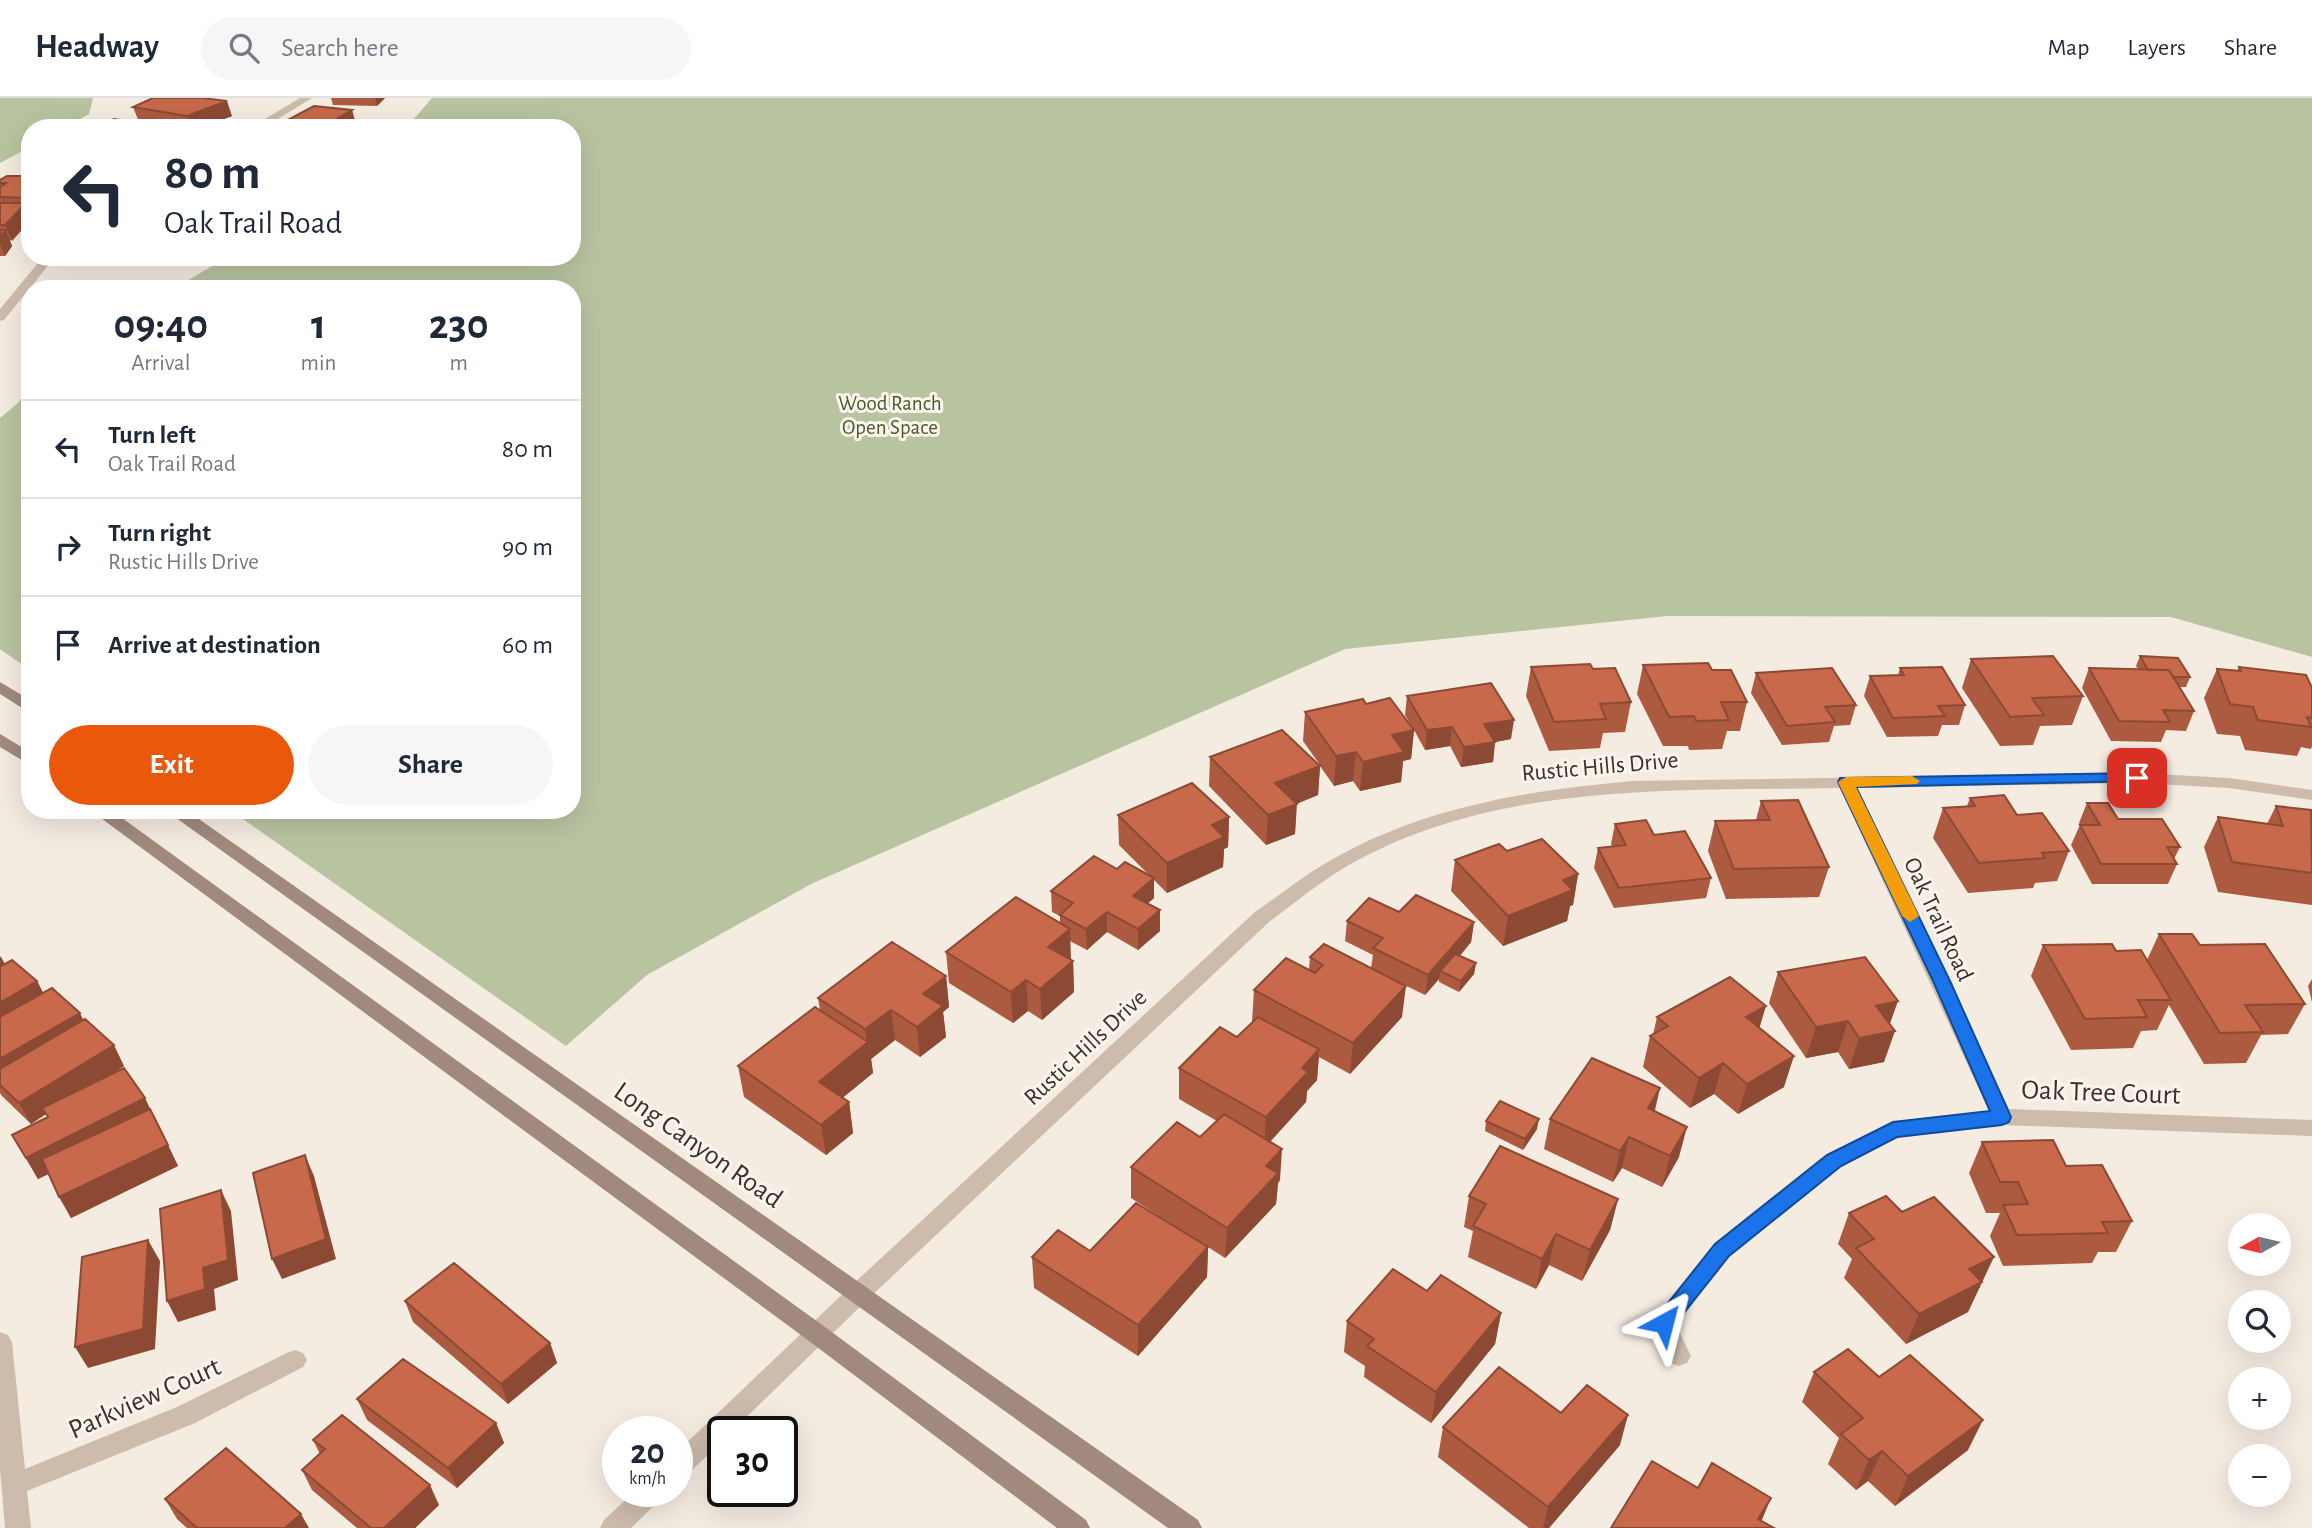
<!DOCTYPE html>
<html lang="en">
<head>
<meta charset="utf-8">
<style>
	:root { --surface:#fff; --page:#f6f6f7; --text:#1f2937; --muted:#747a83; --line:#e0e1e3; --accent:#ea580c }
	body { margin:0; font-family:"Alegreya Sans",sans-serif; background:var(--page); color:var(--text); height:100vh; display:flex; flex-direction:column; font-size:26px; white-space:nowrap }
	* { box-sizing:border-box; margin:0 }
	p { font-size:23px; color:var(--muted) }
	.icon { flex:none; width:38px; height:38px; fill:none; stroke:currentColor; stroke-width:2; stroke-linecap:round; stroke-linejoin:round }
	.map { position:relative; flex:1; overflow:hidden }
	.side { position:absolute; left:21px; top:182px; width:560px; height:539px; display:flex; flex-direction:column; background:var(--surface); border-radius:28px; box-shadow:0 7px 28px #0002 }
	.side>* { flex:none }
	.banner { position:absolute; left:21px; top:21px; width:560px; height:147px; border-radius:28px; box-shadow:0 7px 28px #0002; background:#fff; color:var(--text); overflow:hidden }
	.needle { width:46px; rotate:262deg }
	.buttons { position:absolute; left:2228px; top:1115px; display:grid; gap:14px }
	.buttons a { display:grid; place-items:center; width:63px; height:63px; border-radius:50%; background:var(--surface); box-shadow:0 7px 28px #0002; font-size:35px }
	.speed { position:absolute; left:602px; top:1318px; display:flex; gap:14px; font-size:35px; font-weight:700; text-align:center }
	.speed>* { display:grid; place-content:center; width:91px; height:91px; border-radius:50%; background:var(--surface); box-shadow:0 7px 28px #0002; line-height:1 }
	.speed small { font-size:18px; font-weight:400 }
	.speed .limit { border:4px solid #111; border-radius:10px; background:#fff; color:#111 }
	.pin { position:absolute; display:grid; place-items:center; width:60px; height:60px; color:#fff; margin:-30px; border-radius:14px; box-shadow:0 4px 10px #0006 }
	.me { position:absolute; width:77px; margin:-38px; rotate:38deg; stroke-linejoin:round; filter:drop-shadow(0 0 5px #0008) }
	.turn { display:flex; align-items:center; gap:24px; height:147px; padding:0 28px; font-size:32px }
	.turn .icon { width:91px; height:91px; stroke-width:2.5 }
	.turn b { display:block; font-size:49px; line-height:60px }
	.eta { display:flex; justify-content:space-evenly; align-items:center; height:119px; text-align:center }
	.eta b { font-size:42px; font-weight:600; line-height:49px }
	.action { display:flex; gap:14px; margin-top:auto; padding:14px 28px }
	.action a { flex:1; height:80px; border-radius:42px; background:var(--accent); color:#fff; font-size:28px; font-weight:600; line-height:80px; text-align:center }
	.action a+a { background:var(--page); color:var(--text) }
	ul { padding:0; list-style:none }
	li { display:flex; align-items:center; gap:21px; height:98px; padding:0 28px; border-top:2px solid var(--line) }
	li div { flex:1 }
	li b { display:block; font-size:26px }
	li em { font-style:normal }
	header { display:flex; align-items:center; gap:42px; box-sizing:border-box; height:98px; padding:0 35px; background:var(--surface); border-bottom:2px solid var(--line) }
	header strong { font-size:33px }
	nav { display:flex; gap:38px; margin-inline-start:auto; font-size:24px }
	.search { width:490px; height:63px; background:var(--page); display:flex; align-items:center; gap:18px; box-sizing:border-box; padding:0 24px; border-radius:38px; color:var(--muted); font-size:26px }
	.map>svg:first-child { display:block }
	.green { fill:#b8c4a0 }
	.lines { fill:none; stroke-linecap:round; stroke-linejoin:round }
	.minor { fill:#cdbbac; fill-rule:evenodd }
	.secondary { fill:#a18a7d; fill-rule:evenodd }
	.wall { fill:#ac5a40 }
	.shaded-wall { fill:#8c4a34 }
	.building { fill:#c8694b; stroke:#8c4a34; stroke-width:2 }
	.route { fill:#1a73e8; stroke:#114b97; stroke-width:2 }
	.slow { fill:#f59e0b }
	.labels { text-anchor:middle; stroke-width:6; stroke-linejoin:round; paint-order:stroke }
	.far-park-label { font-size:21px; fill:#4a5a2e; stroke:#fbf5ee }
	.street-label { font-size:24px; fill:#3b302b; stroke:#fbf5ee }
	.near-street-label { font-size:28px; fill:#3b302b; stroke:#fbf5ee }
</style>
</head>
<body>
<header>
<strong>Headway</strong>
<div class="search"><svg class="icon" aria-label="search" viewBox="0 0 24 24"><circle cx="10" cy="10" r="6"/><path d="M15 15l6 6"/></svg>Search here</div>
<nav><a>Map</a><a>Layers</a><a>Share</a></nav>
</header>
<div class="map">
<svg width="2312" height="1430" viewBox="0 0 2312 1430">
	<rect width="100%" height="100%" fill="#f4ebe1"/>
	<path class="green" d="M0 0H93L89 16 64 30H30V49L0 65Z
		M432 0H2312V559L2171 519 1667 518 1345 551 811 786 647 877 566 948 230 712H572V191H165L182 186 227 159H572V30H406Z
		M30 289V572L0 551V320L18 305Z"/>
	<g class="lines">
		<path class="minor" d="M300 0H312L263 30H250Z
			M43 159H55L4 222 0 223V211Z
			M2137 675 2229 680 2312 692V702L2229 690 2137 685 1857 690 2009 1011 2312 1022V1038L2002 1027 1897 1040 1842 1068 1730 1158 1676 1227 1691 1258 1687 1265 1679 1268 1671 1265 1652 1225 1656 1218 1714 1146 1826 1056 1893 1024 1989 1013 1840 690C1678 693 1504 683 1356 763 1325 780 1297 803 1269 824L867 1202 731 1334H723V1342L686 1378 677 1381V1354L851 1188 1255 814C1284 794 1312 771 1344 755 1433 707 1533 692 1632 683Z
			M0 1234 8 1237 12 1244 25 1371 177 1309 287 1255 295 1252 303 1255 307 1262 303 1269 195 1325 27 1393 31 1430H5L0 1371Z
			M635 1393H664L661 1401 631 1430H600L604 1422Z"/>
		<path class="secondary" d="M0 584 30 602V615L0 596Z
			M0 636 30 654V667L0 649Z
			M90 712H111L825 1229 1086 1422 1090 1430H1057L809 1243Z
			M165 712H186L1198 1422 1202 1430H1168Z"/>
	</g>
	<path class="wall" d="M331 0H385L377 8 333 7Z
		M133 9 232 18 200 30H175L139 24Z
		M352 12 356 27 351 30H288L286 23Z
		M30 57V71L25 59Z
		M30 78V123L10 143 12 148 5 158H0V82Z
		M2140 558 2190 579 2186 589H2179L2194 613 2186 633 2166 632 2161 644 2111 643 2082 590 2089 570 2138 571 2136 568Z
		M1971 561 2083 598 2072 627 2040 628 2033 647 2000 648 1962 590Z
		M1643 567 1712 572 1747 604 1740 633H1727L1722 651 1689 652 1688 648H1663L1637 596Z
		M1531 569 1593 571 1631 604 1625 634 1603 635 1600 650 1549 653 1526 598Z
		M2239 569 2312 590V648L2311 651 2301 649 2297 658 2245 652 2240 638 2217 636 2204 600 2217 571 2237 573Z
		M1900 570 1965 607 1959 627H1942L1938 638 1887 639 1864 598 1870 578 1898 577Z
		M1756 575 1856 607 1850 627 1834 628 1829 644 1782 647 1751 595Z
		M1407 598 1511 641 1495 644 1493 664 1461 669 1450 648 1425 652 1414 632 1411 661 1403 663 1401 684 1360 693 1353 683 1334 688 1320 668 1318 697 1296 706 1295 736 1266 747 1209 688 1210 659 1320 667 1303 643 1305 614 1366 606 1413 631 1405 617Z
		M1970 700 2017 717 2069 753 2057 783 2035 785 2033 790 1968 795 1933 740 1943 710 1967 708Z
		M1761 703 1829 769 1819 799 1726 801 1708 753 1715 723 1756 722Z
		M2087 705 2118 721 2180 749 2174 761 2177 766 2168 786H2092L2071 747 2080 727 2079 725Z
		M2276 708 2312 714V807L2218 794 2204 749 2218 719 2267 726Z
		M1118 717 1229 719 1228 749 1224 751 1223 769 1167 795 1154 782V800L1148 805 1160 833 1138 852 1107 834 1087 852 1070 843V862L1073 863 1074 894 1042 922 1028 913 1013 925 949 885 946 854 1060 825V818L1052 814 1051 793 1117 771 1148 776 1119 747Z
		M1615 726 1654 737 1711 780 1706 800 1614 810 1594 770 1598 750 1612 748 1611 746Z
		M1507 753 1578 776 1573 807 1570 808 1567 823 1503 848 1451 793 1455 762Z
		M1399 814 1474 824 1471 844 1460 858 1476 865 1474 876 1459 894 1439 884V881L1425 897 1376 873 1402 919 1350 976 1319 959 1317 982 1307 993 1306 1004 1270 1044 1280 1082 1278 1085 1276 1106 1225 1160 1208 1149 1207 1179 1138 1258 1034 1190 1032 1159 1194 1141 1131 1100V1069L1200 1039 1217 1023 1179 1001V970L1237 939 1253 923H1252L1254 892 1309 872 1310 859 1371 870 1373 857 1345 843 1347 823Z
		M2159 836 2200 847 2305 906 2288 936 2261 937 2246 965 2204 966 2169 907 2157 932 2141 933 2133 950 2071 952 2031 878 2043 847 2116 853 2147 862Z
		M0 858 5 866 37 883 43 895 83 922 124 968 115 974 155 1021 178 1068 71 1120 49 1076 38 1081 12 1037 48 1019 46 1016 31 1026 2 998 0 995Z
		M1778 874 1890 926 1884 964 1849 971 1838 954 1806 960 1769 905Z
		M946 878 949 909 943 914 946 939 920 959 895 942 871 961 873 975 842 1000 849 1004 853 1035 826 1057 744 999 738 968 820 912 818 900Z
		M2312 881V904L2308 888Z
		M1657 919 1759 930 1784 989 1738 1016 1714 996 1690 1010 1643 969 1650 938 1653 937Z
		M1654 1013 1679 1059 1662 1089 1622 1070 1613 1084 1544 1051 1550 1021Z
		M1486 1023 1537 1031 1523 1052 1485 1033Z
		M1982 1044 2066 1068 2132 1123 2116 1154H2098L2092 1165 2003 1168 1990 1138 2000 1115H1986L1969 1075Z
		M1469 1098 1618 1101 1610 1132 1582 1183 1549 1167 1536 1191 1468 1159 1473 1133 1464 1129Z
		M1849 1115 1981 1189 1979 1190 1968 1214 1906 1246 1844 1180 1852 1161 1838 1146Z
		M1427 1193 1501 1215 1495 1246 1431 1325 1364 1279 1365 1268 1344 1254 1347 1223Z
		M405 1203 550 1245 557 1265 508 1306 413 1224Z
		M1814 1274 1879 1279 1968 1352 1895 1408 1868 1383 1856 1392 1828 1366 1839 1340 1802 1304Z
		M357 1301 496 1325 504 1345 457 1390 367 1322Z
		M1561 1315 1620 1347 1549 1430H1529L1438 1359 1443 1329Z
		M313 1342 439 1407 415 1430H357L312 1392 302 1372 320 1356Z
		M165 1401 309 1430H187L177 1421Z"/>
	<path class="shaded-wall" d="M375 0H385L377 8Z
		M227 3 232 18 200 30H191L187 18Z
		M352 12 356 27 351 30H325L324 28Z
		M30 97V111L26 100Z
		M26 105 30 114V123L12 143 5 127Z
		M6 132 12 148 5 158 0 146V139Z
		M1514 622 1511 641 1495 644 1493 664 1461 669 1464 649 1484 626Z
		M1452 629 1450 648 1425 652 1427 632Z
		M1414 632 1411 661 1403 663 1401 684 1360 693 1363 664 1392 637Z
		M1356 654 1353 683 1334 688 1336 658Z
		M1320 668 1318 697 1291 708 1297 706 1295 736 1266 747 1268 717 1275 685Z
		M1229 719 1228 749 1224 751 1223 769 1167 795V765L1212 727Z
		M1578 776 1573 807 1570 808 1567 823 1503 848 1508 818 1563 782Z
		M1154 780V800L1133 818V798Z
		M1160 812V833L1138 852V831Z
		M1107 814V834L1087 852 1086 831Z
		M1474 824 1471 844 1444 875 1440 873 1439 881 1425 897 1428 877Z
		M1070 831 1071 861 1049 879 1048 849Z
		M1 859 12 880 0 887V860Z
		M1073 863 1074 894 1042 922 1040 891Z
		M1476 865 1474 876 1459 894 1461 883Z
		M946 878 949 909 943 914 946 939 920 959 917 929 923 896Z
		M1026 882 1028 913 1013 925 1011 894Z
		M37 883 48 904 0 933V905Z
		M1406 888 1402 919 1350 976 1353 945Z
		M1898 903 1887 934 1876 908Z
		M1766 908 1757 938 1746 919Z
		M891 912 895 942 871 961 873 975 824 1015 819 984 867 945 865 931Z
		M80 915 90 936 0 987V961Z
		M1848 923 1838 954 1806 960 1816 929Z
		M1895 933 1884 964 1849 971 1859 940Z
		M114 947 124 968 46 1016 42 1010 46 1016 31 1026 19 1005Z
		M1319 951 1317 982 1307 993 1306 1004 1264 1050 1266 1019 1302 970Z
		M1794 958 1784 989 1738 1016 1747 986Z
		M1723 965 1714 996 1690 1010 1699 980Z
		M1660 990 1653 1021 1648 1010Z
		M145 1000 155 1021 38 1081 26 1060Z
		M849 1004 853 1035 826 1057 821 1027Z
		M1539 1021 1537 1031 1523 1052 1525 1041Z
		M1687 1029 1679 1059 1662 1089 1670 1058Z
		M1629 1039 1622 1070 1613 1084 1620 1053Z
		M168 1047 178 1068 71 1120 59 1099Z
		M1282 1051 1280 1082 1278 1085 1276 1106 1225 1160 1227 1130 1266 1068Z
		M305 1057 314 1078 336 1161 282 1181 272 1161Z
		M221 1092 231 1113 238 1182 214 1191 216 1212 178 1224 167 1203Z
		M1618 1101 1610 1132 1582 1183 1590 1152Z
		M1556 1136 1549 1167 1536 1191 1542 1161Z
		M148 1142 160 1163 155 1251 88 1270 75 1249Z
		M1208 1149 1207 1179 1138 1258V1227Z
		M1994 1159 1968 1214 1906 1246 1919 1216 1969 1171Z
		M1501 1215 1495 1246 1431 1325 1436 1294Z
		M550 1245 557 1265 508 1306 501 1286Z
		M1628 1317 1620 1347 1549 1430H1543L1548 1409Z
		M1983 1322 1968 1352 1895 1408 1908 1378Z
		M496 1325 504 1345 457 1390 448 1370Z
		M1882 1353 1868 1383 1856 1392 1869 1362Z
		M430 1387 439 1407 415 1430H384Z
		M1771 1400 1759 1429 1758 1421Z
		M301 1416 309 1430H285Z"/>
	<path class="building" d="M153 0H202L227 3 187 18 133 9Z
		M314 8 352 12 324 28 286 23Z
		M114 21 163 29 161 30H78L91 24 104 26Z
		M7 78H30V91H29H30V97L26 100 0 99V89L6 85H0V82Z
		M0 105H26L5 127H0Z
		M0 132H6L0 139Z
		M2053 558 2083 598 2032 600 2044 617 2010 619 1971 561Z
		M2140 558 2178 560 2190 579H2173L2169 572H2148Z
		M1708 565 1712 572H1731L1747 604H1721L1729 622 1696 623 1694 618 1669 619 1643 567Z
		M1590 566 1593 571 1615 570 1631 604 1600 606 1606 621 1554 624 1531 569Z
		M1942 569 1965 607 1938 608 1945 618 1893 620 1870 578 1904 577 1900 570Z
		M2239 569 2306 577 2312 590V620L2307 619 2311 629 2258 622 2253 609 2230 606 2217 571 2241 573Z
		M1832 570 1856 607 1825 609 1835 624 1787 628 1756 575Z
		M2089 570 2169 572 2194 613 2163 612 2170 624 2119 623Z
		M1491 585 1514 622 1484 626 1495 644 1464 649 1452 629 1427 632 1407 598Z
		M1390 600 1414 632 1392 637 1404 654 1363 664 1356 654 1336 658 1305 614 1363 601 1366 606Z
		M1282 632 1320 668 1275 685 1297 706 1268 717 1210 659Z
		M1192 685 1229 719 1212 727 1224 739 1167 765 1118 717Z
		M2004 697 2017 717 2042 715 2069 753 2042 755 2045 760 1979 765 1943 710 1975 708 1970 700Z
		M1798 702 1829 769 1734 771 1715 723 1770 722 1761 703Z
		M2087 705H2108L2118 721H2162L2180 749H2167L2177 766H2101L2080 727H2100Z
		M2276 708 2311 712 2312 775 2232 764 2218 719 2283 728Z
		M1646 722 1654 737 1685 733 1711 780 1619 790 1598 750 1626 747 1615 726Z
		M1542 741 1578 776 1563 782 1573 792 1508 818 1455 762 1499 746 1507 753Z
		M1094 758 1117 771 1125 764 1154 780 1133 798 1160 812 1138 831 1107 814 1086 831 1060 817 1073 805 1051 793Z
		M1416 797 1474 824 1428 877 1373 850 1383 840 1347 823 1369 800 1399 814Z
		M1016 799 1070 831 1048 849 1073 863 1040 891 1026 882 1011 894 946 854Z
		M2159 836H2192L2200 847 2265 846 2305 906 2245 907 2263 934 2220 935Z
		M892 844 946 878 923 896 943 908 917 929 891 912 865 931 818 900Z
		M1324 846 1406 888 1353 945 1254 892 1286 860 1315 875 1323 867 1310 859Z
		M2112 846 2116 853 2141 852 2171 902H2138L2147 919 2085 921 2043 847Z
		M1455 856 1476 865 1461 883 1440 873Z
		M1865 859 1898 903 1876 908 1895 933 1859 940 1848 923 1816 929 1778 874Z
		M12 862 37 883 0 905V869Z
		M1730 879 1766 908 1746 919 1794 958 1747 986 1723 965 1699 980 1650 938 1668 928 1657 919Z
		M52 890 80 915 0 961V919Z
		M815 909 868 944 819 984 849 1004 821 1027 738 968Z
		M1258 919 1319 951 1302 970 1308 974 1266 1019 1179 970 1220 929 1237 939Z
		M85 921 114 947 19 1005 0 987V971Z
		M1592 960 1660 990 1648 1010 1687 1029 1670 1058 1629 1039 1620 1053 1550 1021Z
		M124 970 145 1000 26 1060 12 1037 48 1019 42 1010Z
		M1500 1003 1539 1021 1525 1041 1486 1023Z
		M150 1011 168 1047 59 1099 42 1061Z
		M1224 1016 1282 1051 1266 1068 1278 1075 1227 1130 1131 1069 1177 1024 1200 1039Z
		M2053 1042 2066 1068 2102 1067 2132 1123 2102 1124 2108 1135 2017 1137 2003 1107 2028 1106 2018 1084H2000L1982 1044Z
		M1500 1048 1618 1101 1590 1152 1556 1136 1542 1161 1473 1128 1486 1106 1469 1098Z
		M305 1057 326 1141 272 1161 253 1075Z
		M221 1092 228 1162 203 1170 205 1191 167 1203 160 1111Z
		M1886 1098 1902 1114 1934 1099 1994 1159 1969 1171 1982 1184 1919 1216 1856 1150 1874 1141 1849 1115Z
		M1136 1105 1208 1149 1138 1227 1032 1159 1058 1132 1090 1153Z
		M148 1142 143 1231 75 1249 82 1159Z
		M454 1165 550 1245 501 1286 405 1203Z
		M1393 1171 1427 1193 1441 1177 1501 1215 1436 1294 1367 1248 1374 1241 1347 1223Z
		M1848 1251 1879 1279 1910 1257 1983 1322 1908 1378 1882 1353 1869 1362 1841 1336 1863 1320 1814 1274Z
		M403 1261 496 1325 448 1370 357 1301Z
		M1499 1269 1561 1315 1587 1287 1628 1317 1548 1409 1443 1329Z
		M342 1317 430 1387 384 1430H371L302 1372 325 1351 313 1342Z
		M226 1350 301 1416 285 1430H197L165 1401Z
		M1652 1363 1698 1390 1712 1365 1771 1400 1758 1421 1774 1430H1611Z"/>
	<path class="route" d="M2137 675 2143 676 2145 680 2143 683 1856 689 1950 883 2011 1019 2009 1024 2002 1027 1897 1039 1841 1068 1729 1158 1671 1231 1664 1234 1657 1231 1654 1225 1657 1219 1715 1146 1827 1057 1893 1024 1990 1013 1933 883 1838 684 1840 680Z"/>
	<path class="slow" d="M1912 678 1920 683 1917 686 1856 689 1919 818 1910 824 1902 818 1838 684 1846 679Z"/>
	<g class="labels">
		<g class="far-park-label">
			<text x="890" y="312">Wood Ranch<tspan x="890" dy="24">Open Space</tspan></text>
		</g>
		<g class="street-label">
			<text transform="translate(1600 668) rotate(-5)" y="8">Rustic Hills Drive</text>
			<text transform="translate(1939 821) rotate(65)" y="8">Oak Trail Road</text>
			<text transform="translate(1085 949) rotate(-43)" y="8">Rustic Hills Drive</text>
		</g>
		<g class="near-street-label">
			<text transform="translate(2101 993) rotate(2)" y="10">Oak Tree Court</text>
			<text transform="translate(699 1046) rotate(35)" y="10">Long Canyon Road</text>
			<text transform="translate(144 1299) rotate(-24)" y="10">Parkview Court</text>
		</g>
	</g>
</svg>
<div class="buttons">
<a><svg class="needle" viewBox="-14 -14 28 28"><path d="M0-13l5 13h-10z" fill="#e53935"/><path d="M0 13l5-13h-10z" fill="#747a83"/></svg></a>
<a><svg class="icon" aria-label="search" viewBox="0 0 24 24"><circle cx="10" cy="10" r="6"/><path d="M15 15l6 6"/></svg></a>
<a>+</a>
<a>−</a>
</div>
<div class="speed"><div>20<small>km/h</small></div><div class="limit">30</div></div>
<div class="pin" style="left:2137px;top:680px;background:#d93025"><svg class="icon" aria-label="arrive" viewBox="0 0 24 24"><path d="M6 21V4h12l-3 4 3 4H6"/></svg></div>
<svg class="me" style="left:1664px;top:1225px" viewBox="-20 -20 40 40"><path d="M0-17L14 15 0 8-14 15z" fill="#1a73e8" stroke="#fff" stroke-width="4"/></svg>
<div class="banner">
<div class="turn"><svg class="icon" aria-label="left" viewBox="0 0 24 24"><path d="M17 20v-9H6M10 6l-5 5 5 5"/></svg><div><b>80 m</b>Oak Trail Road</div></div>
</div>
<section class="side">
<div class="eta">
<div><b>09:40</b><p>Arrival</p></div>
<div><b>1</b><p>min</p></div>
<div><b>230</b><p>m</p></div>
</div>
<ul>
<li><svg class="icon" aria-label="left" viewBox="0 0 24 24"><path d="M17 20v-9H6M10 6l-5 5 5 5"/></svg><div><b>Turn left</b><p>Oak Trail Road</p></div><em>80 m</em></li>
<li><svg class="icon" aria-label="right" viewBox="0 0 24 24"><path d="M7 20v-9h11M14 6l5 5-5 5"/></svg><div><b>Turn right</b><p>Rustic Hills Drive</p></div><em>90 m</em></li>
<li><svg class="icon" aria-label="arrive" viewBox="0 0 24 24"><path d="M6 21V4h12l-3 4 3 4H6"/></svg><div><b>Arrive at destination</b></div><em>60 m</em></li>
</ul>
<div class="action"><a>Exit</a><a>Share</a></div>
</section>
</div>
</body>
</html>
